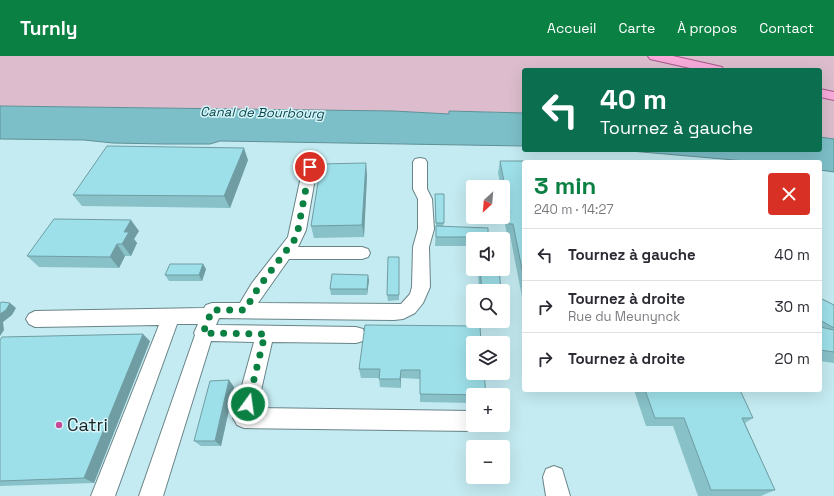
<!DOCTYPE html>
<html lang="fr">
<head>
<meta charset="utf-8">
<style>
	:root { --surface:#fff; --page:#f2f2f3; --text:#2b2b33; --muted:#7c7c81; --line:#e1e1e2; --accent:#0b8043 }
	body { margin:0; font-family:"Space Grotesk",sans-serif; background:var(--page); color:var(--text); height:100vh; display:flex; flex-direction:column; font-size:15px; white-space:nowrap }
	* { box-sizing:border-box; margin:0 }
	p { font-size:13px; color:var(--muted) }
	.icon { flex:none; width:22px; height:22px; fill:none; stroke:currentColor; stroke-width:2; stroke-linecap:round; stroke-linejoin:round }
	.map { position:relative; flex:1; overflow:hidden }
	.drawer { position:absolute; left:522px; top:104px; width:300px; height:232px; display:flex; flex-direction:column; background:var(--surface); border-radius:4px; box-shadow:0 4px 16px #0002 }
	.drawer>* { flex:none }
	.top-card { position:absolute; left:522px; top:12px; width:300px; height:84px; border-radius:4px; box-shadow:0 4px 16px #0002; background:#0b6e4f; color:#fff; overflow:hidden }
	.needle { width:26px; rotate:206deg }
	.fabs { position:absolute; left:466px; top:124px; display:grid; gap:8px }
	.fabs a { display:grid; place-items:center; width:44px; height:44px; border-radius:4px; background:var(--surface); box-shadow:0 4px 16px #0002; font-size:20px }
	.pin { position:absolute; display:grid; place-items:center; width:34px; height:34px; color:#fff; margin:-17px; border:2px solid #fff; border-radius:50%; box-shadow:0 1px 4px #0007 }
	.me { position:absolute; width:44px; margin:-22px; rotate:14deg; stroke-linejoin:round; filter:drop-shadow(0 0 3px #0008) }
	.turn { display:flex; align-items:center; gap:14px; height:84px; padding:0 12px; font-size:18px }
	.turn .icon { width:52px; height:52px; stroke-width:2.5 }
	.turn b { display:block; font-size:28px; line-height:34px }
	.round { display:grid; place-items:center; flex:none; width:42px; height:42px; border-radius:4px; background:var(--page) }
	.head { display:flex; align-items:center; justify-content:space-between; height:68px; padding:0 12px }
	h1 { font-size:24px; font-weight:700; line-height:30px; color:var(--accent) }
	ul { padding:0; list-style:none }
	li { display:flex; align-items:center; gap:12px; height:52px; padding:0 12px; border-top:1px solid var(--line) }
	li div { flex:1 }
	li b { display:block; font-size:15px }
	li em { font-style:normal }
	header { display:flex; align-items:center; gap:24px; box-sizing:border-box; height:56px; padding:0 20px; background:var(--accent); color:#fff }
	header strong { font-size:19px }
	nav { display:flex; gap:22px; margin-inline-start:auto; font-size:14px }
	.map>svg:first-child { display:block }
	.built { fill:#c4ebf1; fill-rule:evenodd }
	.green { fill:#ddbdcd }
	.water { fill:#7dbfc8; stroke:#5f9097 }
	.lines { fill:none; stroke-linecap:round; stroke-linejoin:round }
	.minor-casing { stroke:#698488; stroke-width:2 }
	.major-casing { stroke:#a7578a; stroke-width:2 }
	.minor { fill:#fff; fill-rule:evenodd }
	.major { fill:#f8abd9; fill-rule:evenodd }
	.wall { fill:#88c1c8 }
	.shaded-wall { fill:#6f9da3 }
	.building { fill:#9ee0e9; stroke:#6f9da3 }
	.route { stroke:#0b8043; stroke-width:7; stroke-dasharray:0 12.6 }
	.poi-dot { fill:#c64998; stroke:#d9f7fb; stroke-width:1.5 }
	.labels { text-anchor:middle; stroke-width:3; stroke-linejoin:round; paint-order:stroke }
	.far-water-label { font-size:13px; font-style:italic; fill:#0a474e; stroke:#d9f7fb }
	.near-poi-label { font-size:18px; fill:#192426; stroke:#d9f7fb; text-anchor:start }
</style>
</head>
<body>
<header>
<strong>Turnly</strong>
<nav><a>Accueil</a><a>Carte</a><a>À propos</a><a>Contact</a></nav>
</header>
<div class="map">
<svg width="834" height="440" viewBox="0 0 834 440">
	<rect width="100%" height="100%" fill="#d9f7fb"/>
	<path class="built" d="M0 83 84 84 113 87 164 88H210L220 85 481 88 524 90V94H619L757 106H524V334H820V114L834 116V440H0ZM473 131H503V161H473ZM473 183H503V213H473ZM473 235H503V265H473ZM473 287H503V317H473ZM473 339H503V369H473ZM473 391H503V421H473Z"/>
	<path class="green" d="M0 0H834V83L820 81V14H524V57L450 55V58L394 55 0 50Z"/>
	<path class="water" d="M0 50 394 55 449 58V55L524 57V90L220 85 210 88H164L113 87 84 84 0 83Z
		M820 81 834 83V116L820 114V106H757L619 94H820Z"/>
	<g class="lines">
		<g class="minor-casing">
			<path id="minor" d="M420 102 425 103 427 106V133L432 143 434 173 429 191 430 231 423 247 415 257 403 263 394 264 219 262 216 269 356 271 363 273 365 279 363 285 356 287 272 286 257 352 473 355V369H482L480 372 473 375 244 372 237 369 233 362 254 286 211 285 163 440H139L195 279 194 277 198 268H177L115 440H91L159 269 35 271 29 268 26 263 29 258 35 255 204 252 206 249 212 247H240L252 227 288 181 303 111 305 108 310 107 315 108 317 111 306 174 298 191H362L368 193 370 197 368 201 362 203H289L258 247 401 248 410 238 412 231 413 191 418 173V143L413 133V106L415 103Z
				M554 410 562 413 570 440H546L543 421 546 413Z"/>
		</g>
		<g class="major-casing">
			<path id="major" d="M648 0H673L722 11 724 14H699L650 3Z
				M820 33 834 36V44L820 41Z"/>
		</g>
		<use href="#minor" class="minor"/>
		<use href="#major" class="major"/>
	</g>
	<path class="wall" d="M248 104 230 152 82 150 73 139Z
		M500 105 524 106V251L510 179H507L505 168 506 160 503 143V131H501L498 117Z
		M367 119 364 181 314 182 311 170Z
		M435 138 444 167 443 171 488 181V183H473V190H435L436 173Z
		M139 175 134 183 137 187 131 200H125L119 212 39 211 27 200Z
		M399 207V244L388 245 387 239Z
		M203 208 206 213 202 225H169L165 219Z
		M478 213H499L501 235H479L478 215Z
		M369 224 367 239H331L330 233Z
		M820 242 834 249V307L820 305Z
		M365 269 473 339V347L420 346V323L401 322V332L380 331 379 322H361L359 313Z
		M0 284 150 285 94 427 0 430Z
		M229 324 234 331 221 390H201L194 385Z
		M634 334H740L753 362 745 367 775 434 761 440H698L673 370H646Z"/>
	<path class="shaded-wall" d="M244 92 248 104 230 152 224 140Z
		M366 107 367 119 364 181 362 169Z
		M131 164 139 175 134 183 137 187 131 200 122 188 124 176Z
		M117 188 125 200 119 212 110 201Z
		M203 208 206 213 202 225 199 219Z
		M368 219 369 224 367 239V233Z
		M10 247 16 252 12 259 3 266 4 274 0 280V258Z
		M143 278 150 285 94 427 84 422Z
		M401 314V332L400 323Z
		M229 324 234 331 221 390 215 385Z"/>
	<path class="building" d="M107 90 244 92 224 140 73 139Z
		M500 105H530L531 106H524V223L513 168H509L507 157H510Z
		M366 107 362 169 311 170 321 108Z
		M435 138H444V167H436Z
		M54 163 131 164 124 176H129L122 188H117L110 201 27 200Z
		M436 170 488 172V181H436Z
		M388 201H399V239H387Z
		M170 208H203L199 219H165Z
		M480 213H499L501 235H482Z
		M332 218 368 219 367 233H330Z
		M820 242 834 249V272L820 264Z
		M2 246 10 247 6 254 0 258V247Z
		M365 269 480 270 481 287H473V317H484L486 339 420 338V314H401L400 323H379L380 313H359Z
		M820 271 834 274V296L820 294Z
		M143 278 84 422 0 425V284L2 281Z
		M229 324 215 385H194L210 325Z
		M645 334H740L753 362H742L775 434H711L684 362H655Z"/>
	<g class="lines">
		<path class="route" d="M248 348 265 278 203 277 212 254H245L258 232 295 183 298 174 310 111"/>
	</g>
	<circle class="poi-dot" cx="59" cy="369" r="4"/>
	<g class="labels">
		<g class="far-water-label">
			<text transform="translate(262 56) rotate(1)" y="5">Canal de Bourbourg</text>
		</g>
		<g class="near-poi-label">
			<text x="67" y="375">Catri</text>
		</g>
	</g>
</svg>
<div class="fabs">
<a><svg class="needle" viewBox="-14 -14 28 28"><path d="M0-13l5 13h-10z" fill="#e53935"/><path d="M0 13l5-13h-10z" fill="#7c7c81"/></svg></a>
<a><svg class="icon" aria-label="sound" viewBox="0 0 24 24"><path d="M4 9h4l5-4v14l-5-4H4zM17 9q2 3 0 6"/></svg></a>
<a><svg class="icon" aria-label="search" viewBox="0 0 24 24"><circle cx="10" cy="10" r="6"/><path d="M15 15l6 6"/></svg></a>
<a><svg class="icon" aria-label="layers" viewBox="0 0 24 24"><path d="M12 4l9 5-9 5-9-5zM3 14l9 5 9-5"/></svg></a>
<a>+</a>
<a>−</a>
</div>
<div class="pin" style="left:310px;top:111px;background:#d93025"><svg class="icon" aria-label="arrive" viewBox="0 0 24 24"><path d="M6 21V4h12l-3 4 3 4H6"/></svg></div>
<svg class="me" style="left:248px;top:348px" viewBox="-20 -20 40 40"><circle r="17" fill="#0b8043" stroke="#fff" stroke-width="3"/><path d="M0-11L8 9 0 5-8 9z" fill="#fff"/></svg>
<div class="top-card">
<div class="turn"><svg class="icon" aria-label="left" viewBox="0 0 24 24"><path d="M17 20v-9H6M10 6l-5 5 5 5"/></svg><div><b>40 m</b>Tournez à gauche</div></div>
</div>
<section class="drawer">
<div class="head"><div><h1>3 min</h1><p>240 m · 14:27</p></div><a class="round" style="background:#d93025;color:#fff"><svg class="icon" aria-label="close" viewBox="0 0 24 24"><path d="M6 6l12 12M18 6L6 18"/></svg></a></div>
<ul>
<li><svg class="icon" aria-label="left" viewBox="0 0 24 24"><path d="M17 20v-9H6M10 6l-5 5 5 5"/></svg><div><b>Tournez à gauche</b></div><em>40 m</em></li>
<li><svg class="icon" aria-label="right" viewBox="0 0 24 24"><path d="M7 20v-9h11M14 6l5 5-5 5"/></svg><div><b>Tournez à droite</b><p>Rue du Meunynck</p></div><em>30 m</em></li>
<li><svg class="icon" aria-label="right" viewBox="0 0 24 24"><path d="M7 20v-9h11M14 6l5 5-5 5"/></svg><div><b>Tournez à droite</b></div><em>20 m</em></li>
</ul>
</section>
</div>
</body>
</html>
